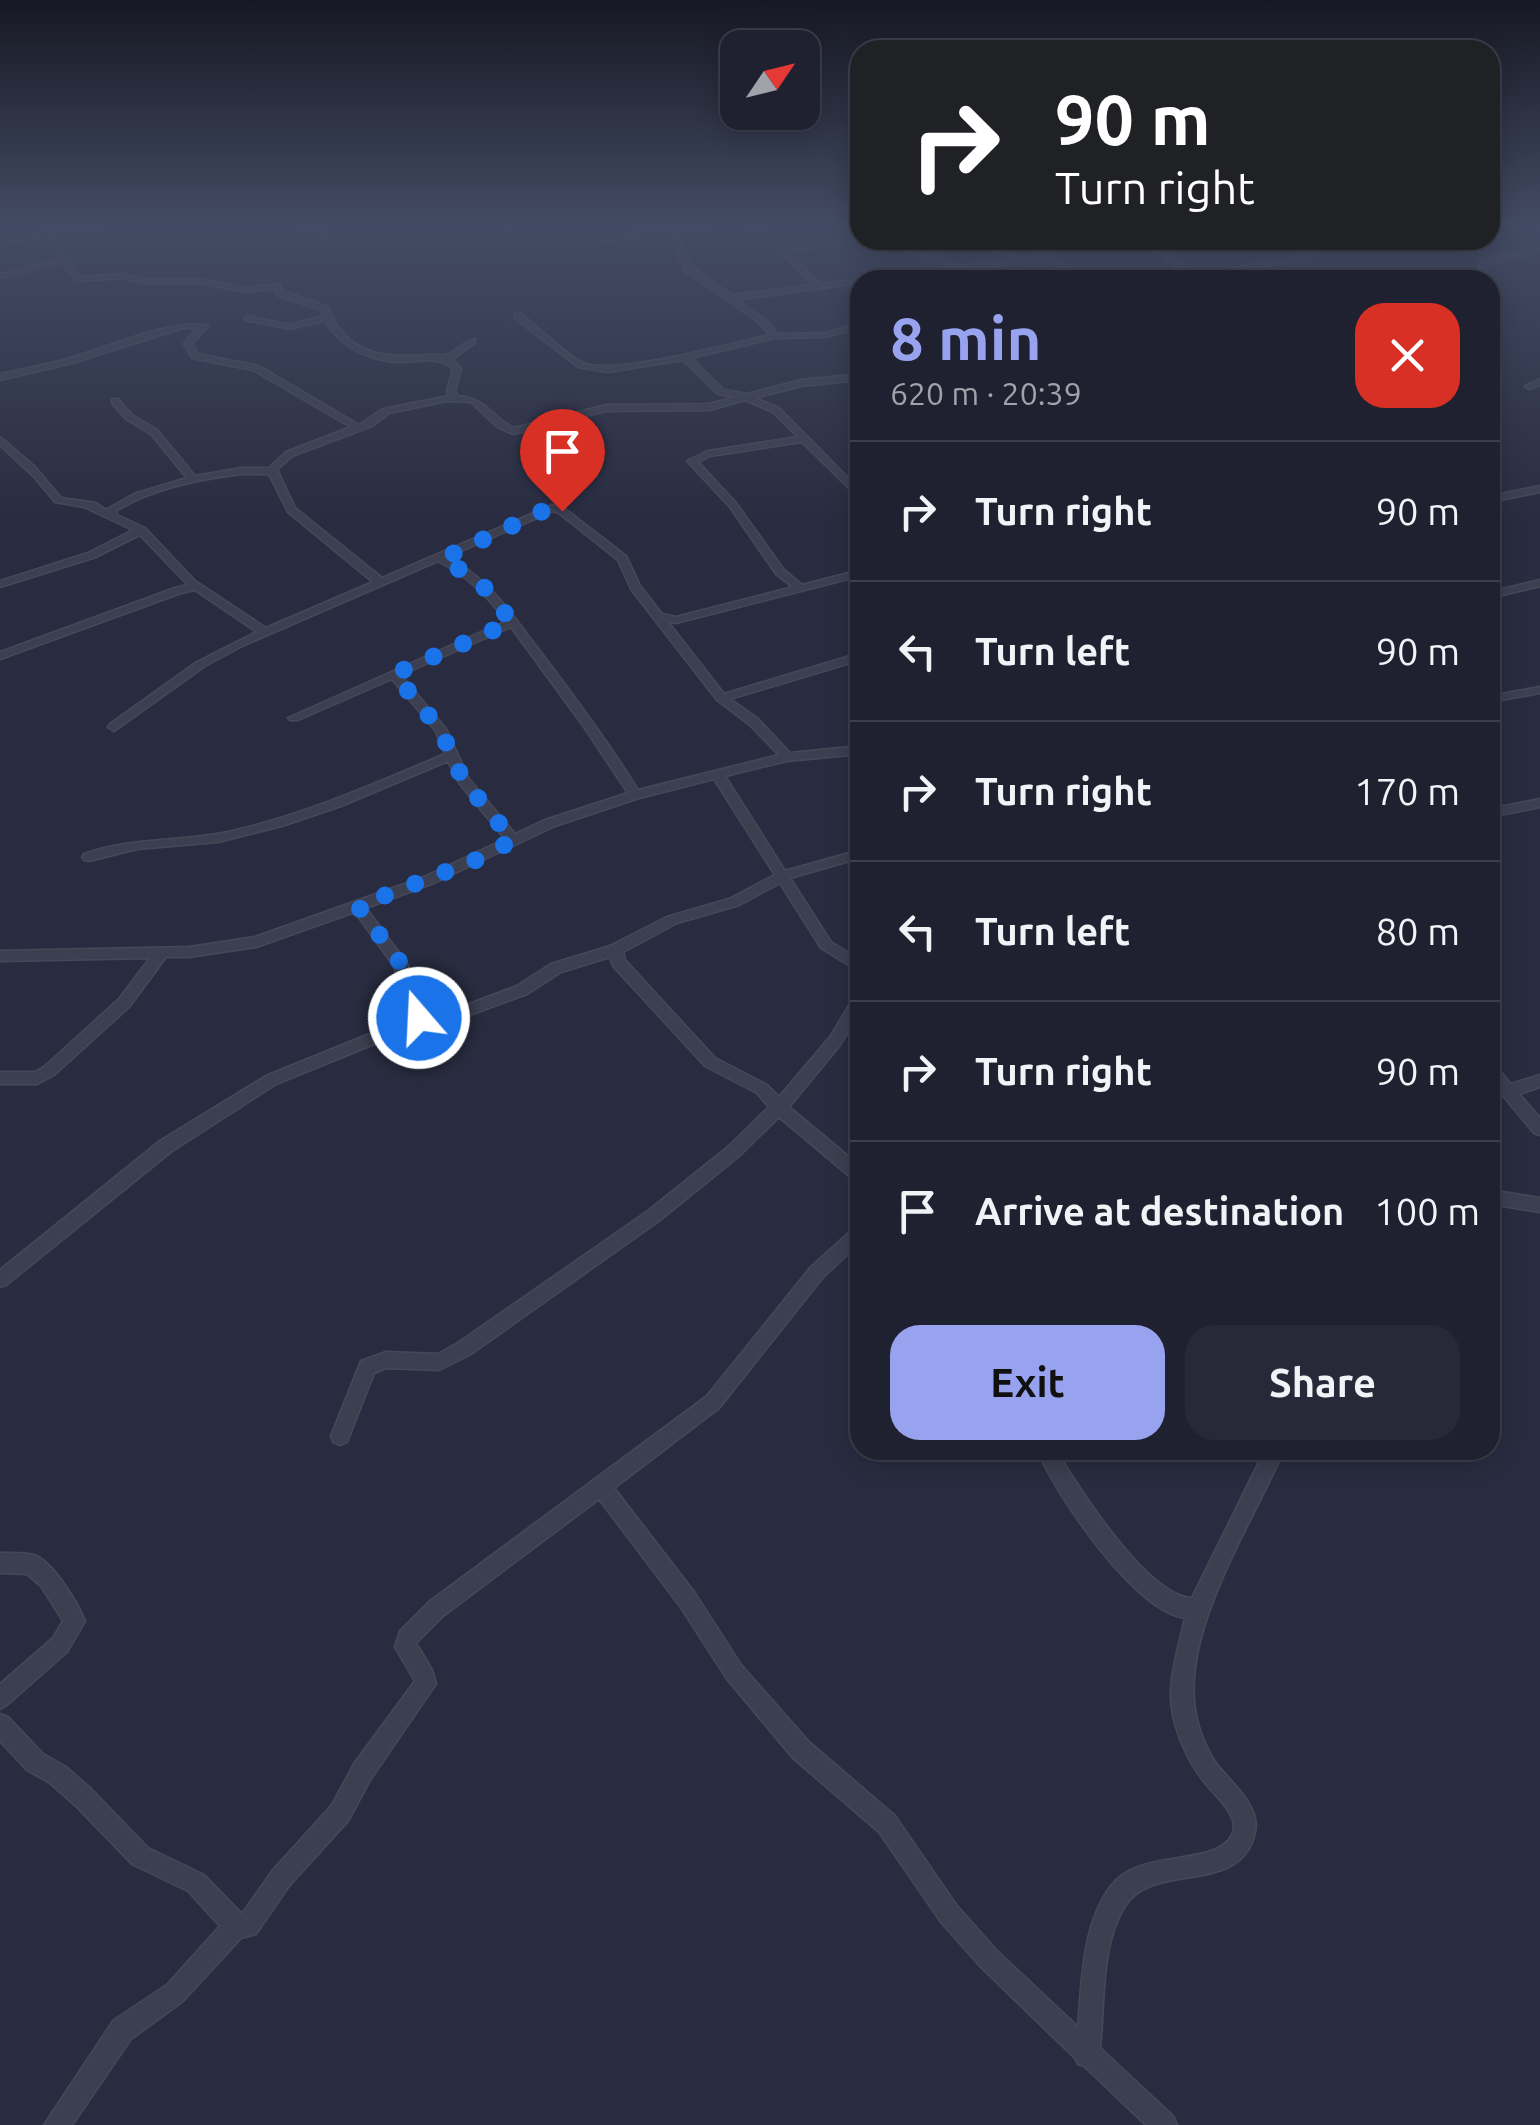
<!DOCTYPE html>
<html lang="en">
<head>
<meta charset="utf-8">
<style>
	:root { --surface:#1f2130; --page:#272938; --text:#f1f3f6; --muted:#a1a3ab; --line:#3c3e4c; --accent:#98a3f0 }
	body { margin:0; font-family:Ubuntu,sans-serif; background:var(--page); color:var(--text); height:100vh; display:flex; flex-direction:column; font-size:38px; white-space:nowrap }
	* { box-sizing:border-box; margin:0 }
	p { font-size:32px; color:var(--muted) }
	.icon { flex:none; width:55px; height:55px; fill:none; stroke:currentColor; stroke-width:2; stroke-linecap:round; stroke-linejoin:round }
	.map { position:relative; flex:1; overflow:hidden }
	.details { position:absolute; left:850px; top:270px; width:650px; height:1190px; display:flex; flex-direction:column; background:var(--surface); border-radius:30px; box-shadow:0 5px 25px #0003,0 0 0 2px var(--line) }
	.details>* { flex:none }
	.banner { position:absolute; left:850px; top:40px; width:650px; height:210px; border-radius:30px; box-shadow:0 5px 25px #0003,0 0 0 2px var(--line); background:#202124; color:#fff; overflow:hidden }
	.needle { width:65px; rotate:55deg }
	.fabs { position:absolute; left:720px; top:30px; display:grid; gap:20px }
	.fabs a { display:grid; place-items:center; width:100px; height:100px; border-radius:20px; background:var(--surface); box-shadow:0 5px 25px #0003,0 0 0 2px var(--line); font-size:50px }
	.pin { position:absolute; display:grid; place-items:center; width:85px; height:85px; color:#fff; margin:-102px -42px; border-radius:50% 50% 50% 0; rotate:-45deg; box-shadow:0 0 10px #0007 }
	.pin .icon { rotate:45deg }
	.me { position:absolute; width:110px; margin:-55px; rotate:341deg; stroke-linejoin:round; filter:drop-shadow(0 0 8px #0008) }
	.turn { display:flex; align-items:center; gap:35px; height:210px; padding:0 40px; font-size:45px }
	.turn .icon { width:130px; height:130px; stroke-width:2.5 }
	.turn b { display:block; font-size:70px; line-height:85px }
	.round { display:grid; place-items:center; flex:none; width:105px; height:105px; border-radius:30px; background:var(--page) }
	.summary { display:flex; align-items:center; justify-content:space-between; height:170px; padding:0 40px }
	h1 { font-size:60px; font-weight:700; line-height:75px; color:var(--accent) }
	.cta { display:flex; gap:20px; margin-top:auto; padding:20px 40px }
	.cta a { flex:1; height:115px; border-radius:30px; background:var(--accent); color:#111; font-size:40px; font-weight:700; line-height:115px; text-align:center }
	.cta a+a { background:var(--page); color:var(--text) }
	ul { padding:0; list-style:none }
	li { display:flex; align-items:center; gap:30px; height:140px; padding:0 40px; border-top:2px solid var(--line) }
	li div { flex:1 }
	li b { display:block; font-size:38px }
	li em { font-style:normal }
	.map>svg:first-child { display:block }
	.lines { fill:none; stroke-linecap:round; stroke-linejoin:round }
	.street-casing { stroke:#464859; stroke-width:3 }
	.street { fill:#3c3f50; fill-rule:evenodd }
	.route { stroke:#1a73e8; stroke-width:18; stroke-dasharray:0 32.4 }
</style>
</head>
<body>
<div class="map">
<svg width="1540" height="2125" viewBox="0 0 1540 2125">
	<rect width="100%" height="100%" fill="#292c40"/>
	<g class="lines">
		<g class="street-casing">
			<path id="street" d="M41 225H48L51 231 84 225H100L54 235 78 277 123 274 141 279H200L243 288 279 284 283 291 328 307C346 353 380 359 425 355 432 354 442 357 448 354 459 350 464 341 475 339V343L452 359 461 368 455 392 458 396C489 399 489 416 514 428L606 405 709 404 736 397 718 394 683 360 608 372 578 367 515 318V314H521C535 325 569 357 583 363 613 376 734 343 770 335L757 321 685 271 673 244V232L604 242 601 238 672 228 670 225H708L681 231C681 266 706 278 732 295L813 285 781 253 750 225H758L786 249 860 238 864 240 789 252 820 284 863 279 860 283 737 300 768 322 777 334 825 333 860 323V328L825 337 775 338 691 358 724 390 747 394 801 380 860 374V380L801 386 755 398 779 408 860 490V499L802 442 710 456 698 462 736 503 784 570 802 585 860 570V576L676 623 668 622 724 694 860 653V660L730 699 758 719 790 753 860 746V754L787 761 725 776 785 871 860 850V858L790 878 831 942 860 960V972L821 948 780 883 739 905 677 923 623 952 625 960 715 1058 767 1085 779 1097 830 1037 855 996 860 995V1012L840 1045 789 1107 860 1166V1182L854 1180 779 1117 739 1156 660 1220 471 1354 439 1370 386 1368 374 1373 347 1442 340 1445 333 1442 331 1436 361 1361 386 1352 438 1354 458 1343 648 1211 728 1147 769 1107 757 1093 705 1066 613 966 610 957 561 972 527 994 459 1019 440 1022 425 1017 421 1025 276 1084 172 1151 6 1285 0 1287V1270L160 1141 266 1076 411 1017 413 1013 407 1008 394 966 355 912 256 947 189 957H166L129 1007 54 1075 37 1084H0V1072H35L44 1067 119 999 150 958 0 961V951L189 947 255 937 424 877 505 839 459 783 448 761 341 806 282 826 218 842 137 849 89 861 84 860 82 857 84 854C131 837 180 842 228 832 304 815 374 784 445 754L435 730 392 679 298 720H290L288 718 506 621C487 595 467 576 438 561L242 646 205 666 114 731 108 727 110 724 197 662 257 632 195 590 181 593 0 659V652L175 588 188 585 140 535 96 557 0 587V581L88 553 133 530 84 507 55 502 36 479 0 445V437L35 467 61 498 96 503 106 510 134 494 187 478 151 434 126 419 112 403V399H118L132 415 157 430 195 476 241 468H269L286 452 351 427 253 370 192 358 184 344 197 328H183L72 363 0 380V374C23 369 47 365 70 358 103 349 179 316 208 326L192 344 198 354 259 366 359 425 383 409 449 396 447 392 453 369C436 354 419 363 399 362 369 361 341 347 325 321L289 329 245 320 244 318 248 316 289 325 323 316 321 310 277 295 274 289 243 292 200 283H141L123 278 76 281 62 262 0 278V274L60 258 47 236 0 245V241L45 233ZM745 400 773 412 798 437 708 451 687 461 730 507 776 574 793 587 676 617 662 614 640 586 626 556 565 509 552 505 382 578 295 508 277 470 292 456 372 426 389 413 447 401 471 402 497 427 513 434 606 411 709 410ZM241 474H269L288 512 373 582 266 628 195 581 145 528 117 515 116 511C152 488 200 479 241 474ZM553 511 559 513 618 560 631 589 717 700 750 725 779 755 638 790C608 742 574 696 539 650 511 614 489 578 447 557ZM511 627 582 724 628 793 545 820 515 834 469 779 446 729 401 675ZM714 779 775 875 729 899 667 917 610 946 551 964 517 986 453 1010 441 1012 420 1004 408 965 366 908 434 883 555 826 639 798Z
				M303 225H318L339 246 332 248 313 228Z
				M1495 225H1507L1490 231V227Z
				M894 240H903L922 254 944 257 959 266 1013 259 965 240H976L1021 258 1049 255 1090 280H1081L1045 259 955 272 863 280 950 267 939 261 917 258Z
				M1163 240H1180L1159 245 1193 274 1305 256 1295 240H1303L1314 257 1191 280 1186 279V276L1149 244Z
				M1540 248V252L1487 264 1485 268 1490 280H1482L1477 268 1481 260Z
				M1540 379V385L1529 389 1525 386Z
				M1540 486V492L1490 502V496Z
				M1540 580V586L1490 598V592Z
				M1540 687V693L1490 702V696Z
				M1540 799V807L1490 817V809Z
				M1490 1064 1495 1066 1511 1084 1540 1075V1087L1519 1094 1540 1118V1135L1534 1133 1490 1080Z
				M1490 1190 1540 1198V1212L1490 1204Z
				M860 1226V1243L823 1277 719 1408 614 1488 694 1592 741 1665 809 1742 895 1816 957 1906 997 1951 1078 2027C1082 1981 1082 1926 1110 1887 1139 1847 1215 1868 1232 1835 1241 1817 1216 1797 1206 1784 1187 1761 1170 1723 1171 1693 1171 1669 1180 1642 1185 1618 1134 1611 1057 1496 1037 1450H1056C1078 1487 1147 1596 1192 1598L1265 1450H1284C1251 1527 1172 1643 1199 1727 1203 1740 1208 1751 1215 1762 1229 1781 1261 1805 1255 1832 1242 1897 1154 1860 1125 1906 1100 1946 1105 2003 1100 2048L1173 2116 1177 2125H1146L1084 2066 1078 2064 1076 2059 981 1967 941 1922 879 1832 793 1758 727 1679 680 1606 599 1499 443 1616 416 1643 432 1670 436 1684 370 1780 348 1821 289 1886 256 1934 241 1938 183 2001 131 2039 72 2125H44L113 2021 167 1985 220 1926 188 1891 132 1864 75 1805 50 1783 27 1770 0 1741V1714L8 1717 43 1754 66 1767 91 1789 148 1848 204 1875 242 1914 273 1870 332 1805 354 1764 415 1681 395 1647 400 1631 429 1602 707 1396 811 1267 854 1228Z
				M0 1553C10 1553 24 1552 34 1555 54 1563 77 1602 85 1621L67 1652 7 1705 0 1709V1684L53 1638 63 1621 41 1586 27 1574 0 1573Z"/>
		</g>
		<use href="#street" class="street"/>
	</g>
	<linearGradient id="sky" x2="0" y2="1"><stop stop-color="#171823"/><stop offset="0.43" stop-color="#434b64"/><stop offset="1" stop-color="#434b64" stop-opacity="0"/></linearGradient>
	<rect width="1540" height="523" fill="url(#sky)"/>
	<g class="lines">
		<path class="route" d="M419 1018 421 1011 414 1008 402 965 358 906 481 858 513 840 463 780 440 729 394 674 512 622 479 581 442 559 543 511H562"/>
	</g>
</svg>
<div class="fabs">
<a><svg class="needle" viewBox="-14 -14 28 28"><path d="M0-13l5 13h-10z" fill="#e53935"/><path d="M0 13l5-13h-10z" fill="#a1a3ab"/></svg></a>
</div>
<div class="pin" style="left:562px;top:511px;background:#d93025"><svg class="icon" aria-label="arrive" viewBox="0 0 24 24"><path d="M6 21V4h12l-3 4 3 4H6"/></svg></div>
<svg class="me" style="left:419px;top:1018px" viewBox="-20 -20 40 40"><circle r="17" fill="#1a73e8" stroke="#fff" stroke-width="3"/><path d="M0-11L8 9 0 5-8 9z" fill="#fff"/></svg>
<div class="banner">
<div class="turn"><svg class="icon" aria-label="right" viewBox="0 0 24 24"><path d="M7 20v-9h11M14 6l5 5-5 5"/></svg><div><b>90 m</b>Turn right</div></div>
</div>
<section class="details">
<div class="summary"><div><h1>8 min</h1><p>620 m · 20:39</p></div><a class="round" style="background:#d93025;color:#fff"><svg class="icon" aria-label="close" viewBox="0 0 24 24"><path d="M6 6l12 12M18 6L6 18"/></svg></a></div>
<ul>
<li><svg class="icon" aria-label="right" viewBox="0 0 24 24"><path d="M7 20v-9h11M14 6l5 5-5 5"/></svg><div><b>Turn right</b></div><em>90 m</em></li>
<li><svg class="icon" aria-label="left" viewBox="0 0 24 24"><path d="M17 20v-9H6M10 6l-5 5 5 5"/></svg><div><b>Turn left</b></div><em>90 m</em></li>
<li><svg class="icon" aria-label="right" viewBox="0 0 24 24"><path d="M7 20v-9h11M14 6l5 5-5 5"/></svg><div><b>Turn right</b></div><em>170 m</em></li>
<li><svg class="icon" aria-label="left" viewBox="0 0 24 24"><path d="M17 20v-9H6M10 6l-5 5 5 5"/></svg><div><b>Turn left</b></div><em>80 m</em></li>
<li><svg class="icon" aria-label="right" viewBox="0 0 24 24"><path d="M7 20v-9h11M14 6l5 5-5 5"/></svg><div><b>Turn right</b></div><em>90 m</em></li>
<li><svg class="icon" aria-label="arrive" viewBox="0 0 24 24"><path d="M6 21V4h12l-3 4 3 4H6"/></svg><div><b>Arrive at destination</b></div><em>100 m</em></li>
</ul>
<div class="cta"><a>Exit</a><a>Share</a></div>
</section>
</div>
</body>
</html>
